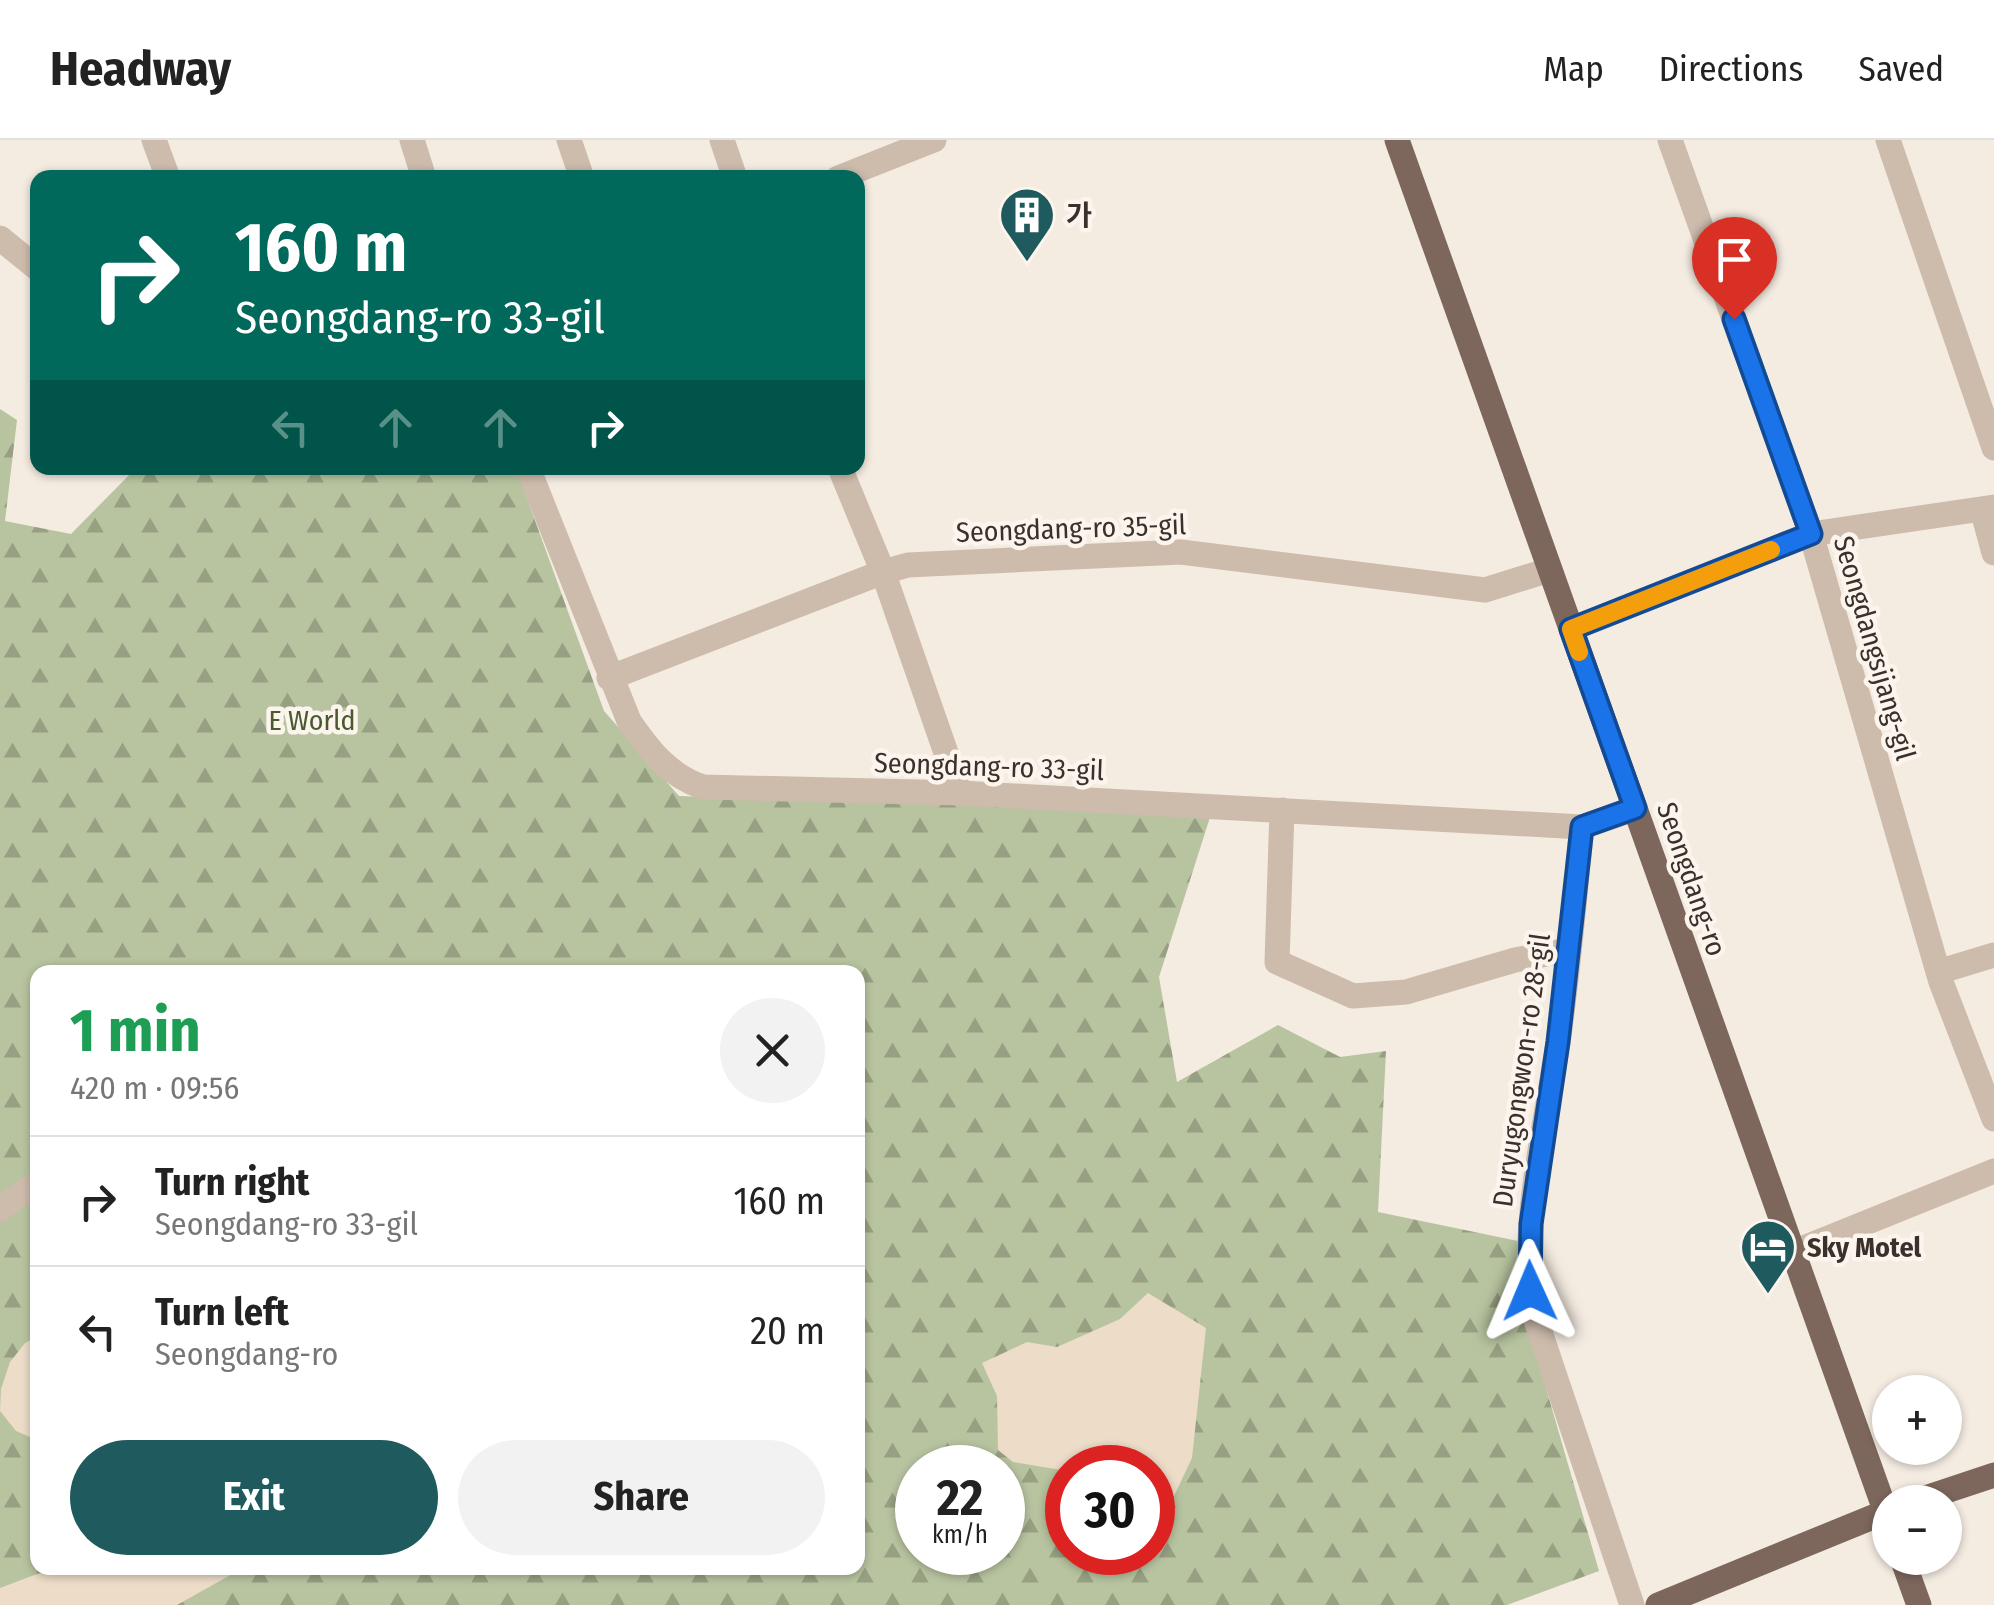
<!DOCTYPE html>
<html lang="en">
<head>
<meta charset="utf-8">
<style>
	:root { --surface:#fff; --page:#f2f2f2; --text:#222; --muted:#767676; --line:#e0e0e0; --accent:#1f5a5e }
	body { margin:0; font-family:"Fira Sans Condensed","Noto Sans KR",sans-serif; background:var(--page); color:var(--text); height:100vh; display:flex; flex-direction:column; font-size:38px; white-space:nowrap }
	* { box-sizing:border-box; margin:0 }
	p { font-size:32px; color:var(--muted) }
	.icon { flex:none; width:55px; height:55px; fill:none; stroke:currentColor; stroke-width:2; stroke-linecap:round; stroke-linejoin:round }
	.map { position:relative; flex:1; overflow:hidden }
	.sheet { position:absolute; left:30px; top:825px; width:835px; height:610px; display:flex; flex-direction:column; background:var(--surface); border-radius:20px; box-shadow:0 2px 8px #0004 }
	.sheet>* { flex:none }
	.guide { position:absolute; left:30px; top:30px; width:835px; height:305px; border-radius:20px; box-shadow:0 2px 8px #0004; background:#00695c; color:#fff; overflow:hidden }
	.tools { position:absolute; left:1872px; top:1235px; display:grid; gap:20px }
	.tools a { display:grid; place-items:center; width:90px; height:90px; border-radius:50%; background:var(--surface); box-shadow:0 2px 8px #0004; font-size:50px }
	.speed { position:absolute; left:895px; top:1305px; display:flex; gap:20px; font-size:50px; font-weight:700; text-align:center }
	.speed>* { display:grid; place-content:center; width:130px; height:130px; border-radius:50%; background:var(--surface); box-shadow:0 2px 8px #0004; line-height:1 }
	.speed small { font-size:25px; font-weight:400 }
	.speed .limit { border:15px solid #d22; background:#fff; color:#111 }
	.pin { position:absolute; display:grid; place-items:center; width:85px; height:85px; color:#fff; margin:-102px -42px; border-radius:50% 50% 50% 0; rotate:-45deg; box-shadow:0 0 10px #0007 }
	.pin .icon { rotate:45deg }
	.me { position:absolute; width:110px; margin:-55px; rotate:359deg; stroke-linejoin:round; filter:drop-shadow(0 0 8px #0008) }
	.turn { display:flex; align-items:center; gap:35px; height:210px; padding:0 40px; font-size:45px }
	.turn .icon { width:130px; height:130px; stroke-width:2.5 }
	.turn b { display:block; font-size:70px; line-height:85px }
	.lanes { display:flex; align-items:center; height:95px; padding:0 40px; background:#0003; justify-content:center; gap:50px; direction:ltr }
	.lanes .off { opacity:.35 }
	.round { display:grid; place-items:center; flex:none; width:105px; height:105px; border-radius:52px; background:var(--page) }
	.overview { display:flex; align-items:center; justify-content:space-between; height:170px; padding:0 40px }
	h1 { font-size:60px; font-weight:700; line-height:75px; color:#1e9e55 }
	.action { display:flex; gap:20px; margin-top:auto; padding:20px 40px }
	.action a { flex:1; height:115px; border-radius:60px; background:var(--accent); color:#fff; font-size:40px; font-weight:700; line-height:115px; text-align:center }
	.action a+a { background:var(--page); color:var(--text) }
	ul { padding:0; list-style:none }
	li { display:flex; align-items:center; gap:30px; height:130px; padding:0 40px; border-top:2px solid var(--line) }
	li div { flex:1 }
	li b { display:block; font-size:38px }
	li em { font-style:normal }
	header { display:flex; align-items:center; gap:60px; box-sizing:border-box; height:140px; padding:0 50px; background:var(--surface); border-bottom:2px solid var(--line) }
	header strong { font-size:48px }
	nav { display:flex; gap:55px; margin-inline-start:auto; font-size:35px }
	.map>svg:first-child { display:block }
	.forest { fill:url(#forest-firs); fill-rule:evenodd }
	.plaza { fill:#ecdcc8 }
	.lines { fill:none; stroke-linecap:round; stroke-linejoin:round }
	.minor { stroke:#cdbbac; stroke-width:25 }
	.major { stroke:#7d675c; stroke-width:25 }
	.route-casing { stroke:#114b97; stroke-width:25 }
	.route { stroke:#1a73e8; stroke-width:18 }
	.slow { stroke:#f59e0b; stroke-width:18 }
	.labels { text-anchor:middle; stroke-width:9; stroke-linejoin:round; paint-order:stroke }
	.poi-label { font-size:28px; font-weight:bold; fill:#3b302b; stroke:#fbf5ee; text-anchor:start }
	.street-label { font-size:28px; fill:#3b302b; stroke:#fbf5ee }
	.park-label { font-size:28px; fill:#4a5a2e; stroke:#fbf5ee }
</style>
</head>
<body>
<header>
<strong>Headway</strong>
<nav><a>Map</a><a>Directions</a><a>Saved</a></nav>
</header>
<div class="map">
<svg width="1994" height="1465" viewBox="0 0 1994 1465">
	<defs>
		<pattern id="forest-firs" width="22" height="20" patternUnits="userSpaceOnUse" patternTransform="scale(2.5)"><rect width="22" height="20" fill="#b8c4a0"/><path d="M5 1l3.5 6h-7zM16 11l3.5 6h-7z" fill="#97a083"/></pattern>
	</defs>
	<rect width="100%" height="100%" fill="#f4ebe1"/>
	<path class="forest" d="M0 269 17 280 5 381 71 394 136 328H516L604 571 679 656 1212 671 1159 837 1177 942 1278 885 1340 917 1386 911 1378 1072 1518 1101 1521 1162 1599 1431 1507 1465H0ZM38 832H858V1428H38ZM918 1328H1002V1412H918ZM1068 1328H1152V1412H1068Z"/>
	<path class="plaza" d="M1148 1153 1206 1188 1192 1318 1174 1356 1153 1355 1152 1328H1068L1067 1331 1013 1322 998 1310 997 1256 982 1223 1027 1202 1057 1207 1120 1179Z
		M37 1197V1300L16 1291 0 1271 1 1249 10 1222 25 1203Z
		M53 1428H243L177 1465H0V1448Z"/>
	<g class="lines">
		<path class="minor" d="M154 0 168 38
			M412 0 424 38
			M569 0 582 38
			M722 0 735 38
			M1670 0 1811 394 1941 842 1994 979
			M1888 0 1994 308
			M838 38 934 0
			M0 98 38 129
			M528 328 629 581C649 610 669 636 703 647L960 653 1582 687 1635 669
			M840 328 883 432 960 653
			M1982 369 1994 413
			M1571 489 1811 394 1994 367
			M609 538 883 432 908 425 1181 412 1485 450 1549 430
			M1282 670 1277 822 1353 856 1406 852 1515 820 1568 810
			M1582 687C1574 761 1568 836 1557 909 1544 996 1519 1089 1535 1177L1632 1465
			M1938 832 1994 815
			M0 1069 38 1042
			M1791 1113 1994 1031"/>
		<path class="major" d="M1397 0 1890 1384
			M1913 1362 1994 1335
			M1902 1418 1919 1465
			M1658 1465 1890 1370"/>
	</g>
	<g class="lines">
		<g class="route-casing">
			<path id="route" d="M1530 1151 1531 1084 1558 902 1582 687 1635 668 1571 489 1811 394 1734 179"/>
		</g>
		<use href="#route" class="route"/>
		<path class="slow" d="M1579 512 1571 489 1771 410"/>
	</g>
	<defs>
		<g id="building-pin" transform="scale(2.875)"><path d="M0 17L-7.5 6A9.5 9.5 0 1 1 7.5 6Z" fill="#1f5a5e" stroke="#fbf5ee"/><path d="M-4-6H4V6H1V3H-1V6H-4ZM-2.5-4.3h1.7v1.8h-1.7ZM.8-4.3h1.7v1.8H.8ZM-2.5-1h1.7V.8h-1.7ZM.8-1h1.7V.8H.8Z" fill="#fff"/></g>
		<g id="hotel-pin" transform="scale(2.875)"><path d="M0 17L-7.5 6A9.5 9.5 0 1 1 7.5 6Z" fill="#1f5a5e" stroke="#fbf5ee"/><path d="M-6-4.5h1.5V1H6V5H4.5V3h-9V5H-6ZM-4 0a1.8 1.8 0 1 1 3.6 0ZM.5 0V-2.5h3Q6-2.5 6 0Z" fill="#fff"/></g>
	</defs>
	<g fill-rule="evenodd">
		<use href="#building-pin" x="1027" y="75"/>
		<use href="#hotel-pin" x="1768" y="1107"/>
	</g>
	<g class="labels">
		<g class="poi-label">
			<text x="1066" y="85">가</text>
			<text x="1807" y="1117">Sky Motel</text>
		</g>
		<g class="street-label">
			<text transform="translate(1071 388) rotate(-2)" y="10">Seongdang-ro 35-gil</text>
			<text transform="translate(1875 508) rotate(74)" y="10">Seongdangsijang-gil</text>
			<text transform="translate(989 626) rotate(2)" y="10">Seongdang-ro 33-gil</text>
			<text transform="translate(1692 739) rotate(71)" y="10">Seongdang-ro</text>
			<text transform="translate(1521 930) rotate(-82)" y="10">Duryugongwon-ro 28-gil</text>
		</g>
		<g class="park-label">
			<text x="312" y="590">E World</text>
		</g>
	</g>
</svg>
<div class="tools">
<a>+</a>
<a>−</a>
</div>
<div class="speed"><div>22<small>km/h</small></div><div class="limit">30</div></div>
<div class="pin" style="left:1734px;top:179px;background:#d93025"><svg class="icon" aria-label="arrive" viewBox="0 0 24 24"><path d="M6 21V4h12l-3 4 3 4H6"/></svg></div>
<svg class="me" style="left:1530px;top:1151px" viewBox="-20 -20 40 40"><path d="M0-17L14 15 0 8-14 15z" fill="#1a73e8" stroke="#fff" stroke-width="4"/></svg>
<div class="guide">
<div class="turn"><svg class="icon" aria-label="right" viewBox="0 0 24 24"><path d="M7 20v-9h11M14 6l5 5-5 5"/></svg><div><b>160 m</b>Seongdang-ro 33-gil</div></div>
<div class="lanes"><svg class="icon off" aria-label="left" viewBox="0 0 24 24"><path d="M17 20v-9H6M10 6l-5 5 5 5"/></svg><svg class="icon off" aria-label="ahead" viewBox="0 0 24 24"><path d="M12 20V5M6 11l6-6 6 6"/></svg><svg class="icon off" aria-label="ahead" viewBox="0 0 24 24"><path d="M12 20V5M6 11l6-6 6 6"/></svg><svg class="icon" aria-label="right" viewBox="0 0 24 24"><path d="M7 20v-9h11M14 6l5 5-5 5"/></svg></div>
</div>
<section class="sheet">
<div class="overview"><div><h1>1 min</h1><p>420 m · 09:56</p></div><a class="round"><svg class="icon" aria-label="close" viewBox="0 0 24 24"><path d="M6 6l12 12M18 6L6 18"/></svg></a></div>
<ul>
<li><svg class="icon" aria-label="right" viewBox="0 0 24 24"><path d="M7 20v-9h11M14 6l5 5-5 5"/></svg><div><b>Turn right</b><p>Seongdang-ro 33-gil</p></div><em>160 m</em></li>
<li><svg class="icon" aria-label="left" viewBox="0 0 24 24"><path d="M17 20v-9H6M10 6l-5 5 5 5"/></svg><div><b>Turn left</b><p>Seongdang-ro</p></div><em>20 m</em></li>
</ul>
<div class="action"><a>Exit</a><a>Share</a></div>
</section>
</div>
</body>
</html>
